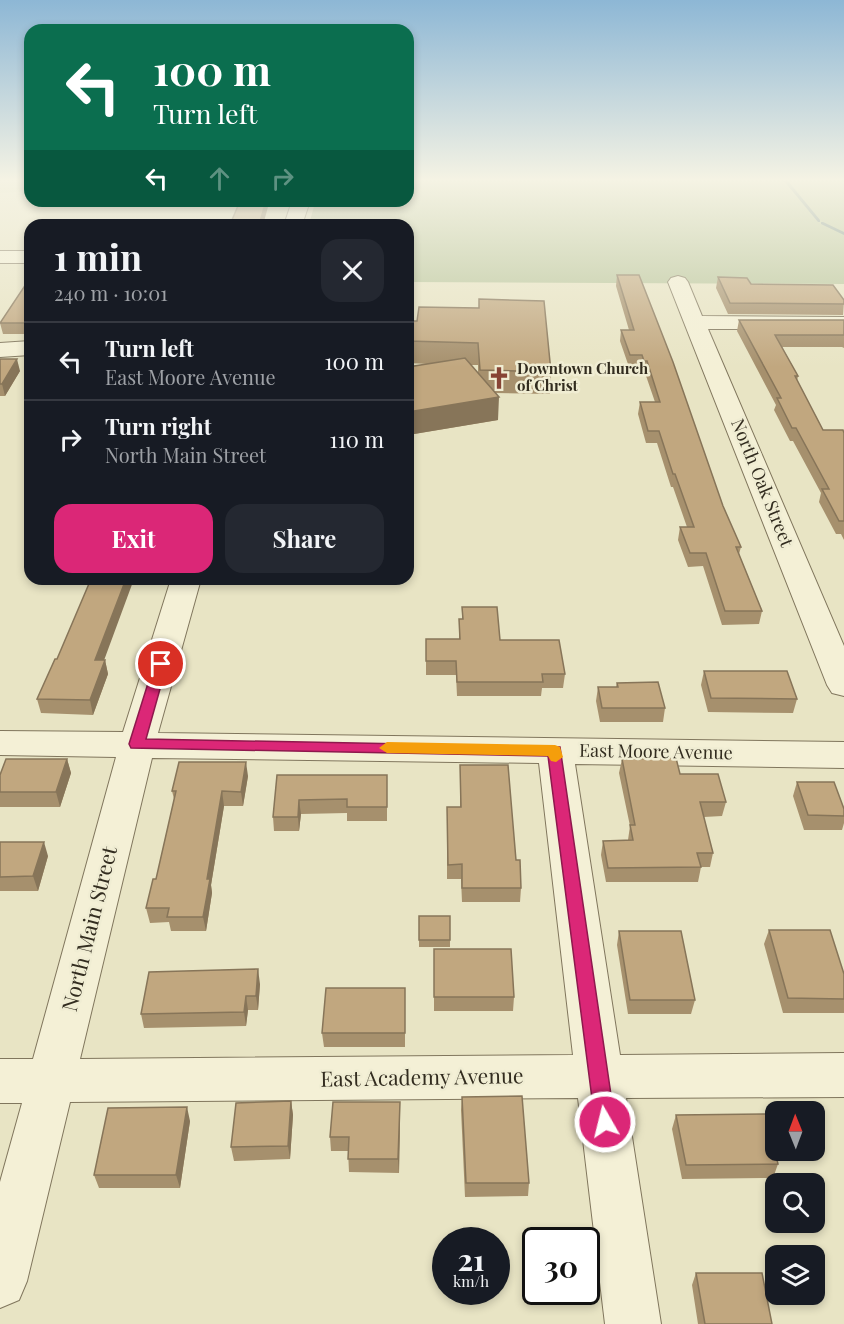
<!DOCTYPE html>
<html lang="en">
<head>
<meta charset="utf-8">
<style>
	:root { --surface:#171b24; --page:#242831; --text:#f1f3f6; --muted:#9ea1a6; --line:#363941; --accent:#db2777 }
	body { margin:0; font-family:"Playfair Display",serif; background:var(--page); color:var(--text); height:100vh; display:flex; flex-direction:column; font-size:22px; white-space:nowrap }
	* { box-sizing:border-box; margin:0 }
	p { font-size:20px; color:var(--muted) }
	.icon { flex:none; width:33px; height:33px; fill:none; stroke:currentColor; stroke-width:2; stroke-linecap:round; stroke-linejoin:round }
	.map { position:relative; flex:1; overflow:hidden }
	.sheet { position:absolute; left:24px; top:219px; width:390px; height:366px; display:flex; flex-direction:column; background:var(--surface); border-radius:18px; box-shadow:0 3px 9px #0003 }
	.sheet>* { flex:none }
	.banner { position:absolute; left:24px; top:24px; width:390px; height:183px; border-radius:18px; box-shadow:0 3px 9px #0003; background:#0b6e4f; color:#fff; overflow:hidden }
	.needle { width:39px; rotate:359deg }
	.buttons { position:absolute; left:765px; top:1101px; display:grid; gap:12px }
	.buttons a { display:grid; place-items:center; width:60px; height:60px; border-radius:12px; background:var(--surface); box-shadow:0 3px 9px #0003; font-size:30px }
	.speed { position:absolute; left:432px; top:1227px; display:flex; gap:12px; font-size:30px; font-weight:700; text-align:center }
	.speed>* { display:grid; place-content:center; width:78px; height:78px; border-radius:50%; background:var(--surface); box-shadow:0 3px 9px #0003; line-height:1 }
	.speed small { font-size:15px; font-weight:400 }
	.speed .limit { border:3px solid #111; border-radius:9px; background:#fff; color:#111 }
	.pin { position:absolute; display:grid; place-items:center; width:51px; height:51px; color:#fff; margin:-26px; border:3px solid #fff; border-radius:50%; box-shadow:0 2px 6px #0007 }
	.me { position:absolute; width:66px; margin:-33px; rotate:352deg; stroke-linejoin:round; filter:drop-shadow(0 0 4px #0008) }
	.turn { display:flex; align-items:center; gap:21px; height:126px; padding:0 30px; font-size:27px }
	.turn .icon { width:78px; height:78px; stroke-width:2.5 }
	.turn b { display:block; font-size:42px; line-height:51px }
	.lanes { display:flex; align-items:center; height:57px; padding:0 30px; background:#0003; justify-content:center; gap:30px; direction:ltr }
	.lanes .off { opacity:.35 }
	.round { display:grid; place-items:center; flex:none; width:63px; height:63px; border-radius:18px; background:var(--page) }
	.summary { display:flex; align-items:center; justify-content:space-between; height:102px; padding:0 30px }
	h1 { font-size:36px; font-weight:700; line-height:45px }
	.button { display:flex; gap:12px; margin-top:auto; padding:12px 30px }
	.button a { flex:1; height:69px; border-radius:18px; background:var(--accent); color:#fff; font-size:24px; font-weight:700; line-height:69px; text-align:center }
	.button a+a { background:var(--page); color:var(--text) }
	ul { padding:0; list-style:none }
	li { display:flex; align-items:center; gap:18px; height:78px; padding:0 30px; border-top:2px solid var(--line) }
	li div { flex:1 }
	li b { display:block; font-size:22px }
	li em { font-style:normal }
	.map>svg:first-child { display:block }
	.farmland { fill:#dbdcb3 }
	.green { fill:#b7c49a }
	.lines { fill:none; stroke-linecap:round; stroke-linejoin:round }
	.stream { fill:#6e8887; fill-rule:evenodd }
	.minor-casing { stroke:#80765d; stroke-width:2 }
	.minor { fill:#f4f0d6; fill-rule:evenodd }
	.wall { fill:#a6906d; fill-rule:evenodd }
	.shaded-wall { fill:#877559 }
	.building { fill:#c1a77f; stroke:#877559; stroke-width:1.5 }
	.route { fill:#db2777; stroke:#8e194d; stroke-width:1.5 }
	.slow { fill:#f59e0b }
	.labels { text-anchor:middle; stroke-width:5; stroke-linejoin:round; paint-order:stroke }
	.far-poi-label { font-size:15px; font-weight:bold; fill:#322c1f; stroke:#f0edd3; text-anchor:start }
	.street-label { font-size:18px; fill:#322c1f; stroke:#f0edd3 }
	.near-street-label { font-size:21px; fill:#322c1f; stroke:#f0edd3 }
</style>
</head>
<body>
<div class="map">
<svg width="844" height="1324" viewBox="0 0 844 1324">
	<rect width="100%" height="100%" fill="#e8e4c4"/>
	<path class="farmland" d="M0 181H30V191L0 193Z"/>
	<path class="green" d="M408 181H844V284L408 282V225H309L315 202 408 201Z"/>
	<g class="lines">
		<path class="stream" d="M784 181H788L820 220V222H818Z
			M821 222H823L844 232V235L821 224Z"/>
		<g class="minor-casing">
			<path id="minor" d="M292 201H310L302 225H284Z
				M0 251H30V263H0Z
				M678 276 685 278 688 282 702 316 844 317V329H708L844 646V696L832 693 827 685 668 282 671 278Z
				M30 341V355L0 357V343Z
				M171 579H201L158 733 844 742V768L575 764 620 1055 844 1053V1097L626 1098 661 1324H605L578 1098 70 1102 27 1281 19 1300 0 1308V1182L22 1103H0V1059H33L116 757 0 755V731L123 732ZM152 758 539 763 573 1055 80 1059Z"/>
		</g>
		<use href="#minor" class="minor"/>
	</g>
	<path class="wall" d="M617 275 723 506 741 547 739 554 762 611 759 624 722 625 703 566 688 567 678 540 680 527H687L673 487H671L657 443H646L638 414 640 402H655L645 373H642L640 367H629L620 341 621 330H629L616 286Z
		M718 277 751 284 844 300 843 315 728 314 716 288Z
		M30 278V334H3L0 323Z
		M419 307 551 372 550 394 495 393 498 420 408 435V367L428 364 408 363V321H417ZM471 365H478V373Z
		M739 320H844V348L842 347H782L798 376 797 381 823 430 844 433V540L841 534H836L819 502 821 493 793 441H790L774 410 776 405 737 331Z
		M0 359 20 371 5 396H0Z
		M462 607 500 640 565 674 563 688H542L541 696H457L456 675H426V639H459V619H462Z
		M104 660H105L108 674 93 715 41 713 37 699Z
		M704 671 797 699 793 713 708 712 701 685Z
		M617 683 665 708 663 722H600L596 701 598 687H616Z
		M67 759 71 773 60 807H0V775Z
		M622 759 680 774 726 802 722 816 704 817 713 853 710 867H701L698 882H606L601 855 603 841 628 840 630 826 619 773Z
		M460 765 516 860 521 888 520 902H462L461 879H447V807H460Z
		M277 775 387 789V821H347V813L301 814 299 831H274L273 817Z
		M248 776 243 806H224L211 885 212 893 206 931H171L169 922 150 923 146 908 156 879 174 799 172 791Z
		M797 782 844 809V823L842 830H804L793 796Z
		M0 842 48 856 38 891H0Z
		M419 916H450V947H419Z
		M769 930 844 974V1013H783L764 944Z
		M619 931 695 1000 691 1014H628L617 945Z
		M434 949 514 997 513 1011H434Z
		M260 984 258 1010H248L246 1026 144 1028 141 1014Z
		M405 988V1047H324L322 1033Z
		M462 1097 529 1183 528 1196 465 1197 461 1110Z
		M291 1101 293 1115 290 1159 234 1161 231 1147Z
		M400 1115 399 1173 349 1172 348 1151H331L330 1137Z
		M676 1115 778 1164 773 1178 682 1179 672 1129Z
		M190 1121 180 1188H99L94 1175Z
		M696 1273 772 1324H698L692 1285Z"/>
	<path class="shaded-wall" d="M266 201H267L268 207 263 225H259Z
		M17 359 20 371 5 396 2 384Z
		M499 397 498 420 408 435V412Z
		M126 579H134L99 674 95 660Z
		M105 660 108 674 93 715 90 700Z
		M67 759 71 773 60 807 56 792Z
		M246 762 248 776 243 806 241 792Z
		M222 791 224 806 211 885 212 893 206 931 203 917 207 879Z
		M299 800 301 814 299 831 298 817Z
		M44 842 48 856 38 891 33 876Z
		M258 969 260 984 258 1010 256 996Z
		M246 996 248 1010 246 1026 244 1012Z
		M291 1101 293 1115 290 1159 288 1146Z
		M400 1102V1115L399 1173 398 1159Z
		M187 1107 190 1121 180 1188 176 1175Z"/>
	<path class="building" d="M240 201H266L259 225H126H133L135 220H232Z
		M617 275H639L641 280 673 362 723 506 741 547H736L762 611H725L706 553H690L680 527H694L675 474H673L659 431H648L640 402H660L647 361H644L642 355H630L621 330H634Z
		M718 277 747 278 751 284 833 285 844 300V304L730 303Z
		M30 278V323H0Z
		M479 299 544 301 551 372 480 370 478 343 408 341V321H417L419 307 479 308Z
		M739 320H844V335H775L798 376H795L823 430H843L844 433V521H839L822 489H829L796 428H792L777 398H781Z
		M465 358 499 397 408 412V367Z
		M0 359H17L2 384H0Z
		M91 579H126L95 660H105L90 700 37 699 55 659H57Z
		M462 607H497L500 640H559L565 674H542L543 682H457L456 661H426V639H460L459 619H463Z
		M704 671H787L797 699 711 698Z
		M658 682 665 708H602L598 687H618L617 683Z
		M676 758 680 774H718L726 802H700L713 853H697L701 867 608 868 603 841 633 840 630 825H635L622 759Z
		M6 759H67L56 792H0V775Z
		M179 762H246L241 792 222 791 207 879H210L203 917H167L169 908H146L153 879H156L176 791H172Z
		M460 765H508L516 860H520L521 888H462V864L448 865 447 807H461Z
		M277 775H387V807H347V799L299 800 298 817H273Z
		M797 782H834L844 809V816L808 815Z
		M0 842H44L33 876 0 877Z
		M419 916H450V940H419Z
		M769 930H830L844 974V999L788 998Z
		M619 931H681L695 1000H630Z
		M434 949H511L514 997H434Z
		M258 969 256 996H246L244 1012 141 1014 149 972Z
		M326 988H405V1033H322Z
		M522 1096 529 1183H466L462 1097Z
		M291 1101 288 1146 231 1147 236 1103Z
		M333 1102H400L398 1159H348L349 1137H330Z
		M187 1107 176 1175H94L108 1108Z
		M766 1114 778 1164 686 1165 676 1115Z
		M696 1273H762L772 1324H705Z"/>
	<linearGradient id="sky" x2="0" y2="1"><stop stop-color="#8db7d5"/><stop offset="0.49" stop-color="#f5f3e4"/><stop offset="1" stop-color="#f5f3e4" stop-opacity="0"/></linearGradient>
	<rect width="844" height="367" fill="url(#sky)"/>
	<path class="route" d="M161 660 167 664 146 739 560 747 615 1122 613 1128 605 1131 598 1128 595 1122 548 756 131 748 129 744 154 664Z"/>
	<path class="slow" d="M387 742 555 745 560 747 563 757 556 762 551 761 548 756 387 753 379 748Z"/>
	<defs>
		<g id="church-bare" transform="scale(1.8)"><path d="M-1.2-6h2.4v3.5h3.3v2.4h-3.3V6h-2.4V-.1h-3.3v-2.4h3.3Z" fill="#874435" stroke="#f0edd3" stroke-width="2.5" paint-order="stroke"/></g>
	</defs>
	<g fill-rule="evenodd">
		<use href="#church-bare" x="499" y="378"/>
	</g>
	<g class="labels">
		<g class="far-poi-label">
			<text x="517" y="374">Downtown Church<tspan x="517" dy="17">of Christ</tspan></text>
		</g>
		<g class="street-label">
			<text transform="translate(762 483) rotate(68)" y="6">North Oak Street</text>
			<text transform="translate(656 752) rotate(1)" y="6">East Moore Avenue</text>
		</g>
		<g class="near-street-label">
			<text transform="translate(90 929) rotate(-76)" y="7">North Main Street</text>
			<text transform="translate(422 1078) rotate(-1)" y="7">East Academy Avenue</text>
		</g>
	</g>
</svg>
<div class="buttons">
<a><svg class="needle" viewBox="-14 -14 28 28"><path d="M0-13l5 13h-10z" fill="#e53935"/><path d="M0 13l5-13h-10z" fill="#9ea1a6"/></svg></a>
<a><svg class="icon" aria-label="search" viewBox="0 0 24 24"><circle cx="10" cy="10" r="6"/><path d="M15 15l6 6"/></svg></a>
<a><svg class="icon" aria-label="layers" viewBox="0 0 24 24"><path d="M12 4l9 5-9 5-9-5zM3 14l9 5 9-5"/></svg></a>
</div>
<div class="speed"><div>21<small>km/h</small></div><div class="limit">30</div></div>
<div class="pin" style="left:161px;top:664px;background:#d93025"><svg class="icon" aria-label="arrive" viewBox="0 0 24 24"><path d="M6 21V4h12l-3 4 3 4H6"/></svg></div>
<svg class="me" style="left:605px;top:1122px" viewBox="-20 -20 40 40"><circle r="17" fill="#db2777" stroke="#fff" stroke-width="3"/><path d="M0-11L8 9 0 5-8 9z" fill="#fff"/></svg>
<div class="banner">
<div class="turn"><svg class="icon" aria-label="left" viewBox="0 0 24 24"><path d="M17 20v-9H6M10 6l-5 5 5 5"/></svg><div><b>100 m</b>Turn left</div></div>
<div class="lanes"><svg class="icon" aria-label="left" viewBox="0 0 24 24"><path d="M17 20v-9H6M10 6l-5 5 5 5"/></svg><svg class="icon off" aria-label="ahead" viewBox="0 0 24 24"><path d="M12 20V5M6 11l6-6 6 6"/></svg><svg class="icon off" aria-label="right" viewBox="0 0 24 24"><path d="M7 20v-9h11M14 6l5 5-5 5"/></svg></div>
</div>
<section class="sheet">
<div class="summary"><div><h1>1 min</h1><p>240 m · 10:01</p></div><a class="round"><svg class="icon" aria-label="close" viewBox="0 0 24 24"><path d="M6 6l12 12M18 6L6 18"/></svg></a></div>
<ul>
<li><svg class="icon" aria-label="left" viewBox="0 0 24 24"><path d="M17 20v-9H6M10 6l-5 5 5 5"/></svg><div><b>Turn left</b><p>East Moore Avenue</p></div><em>100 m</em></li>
<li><svg class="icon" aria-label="right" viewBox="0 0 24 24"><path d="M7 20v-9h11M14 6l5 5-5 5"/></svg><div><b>Turn right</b><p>North Main Street</p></div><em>110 m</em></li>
</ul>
<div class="button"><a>Exit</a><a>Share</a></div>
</section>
</div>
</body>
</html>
